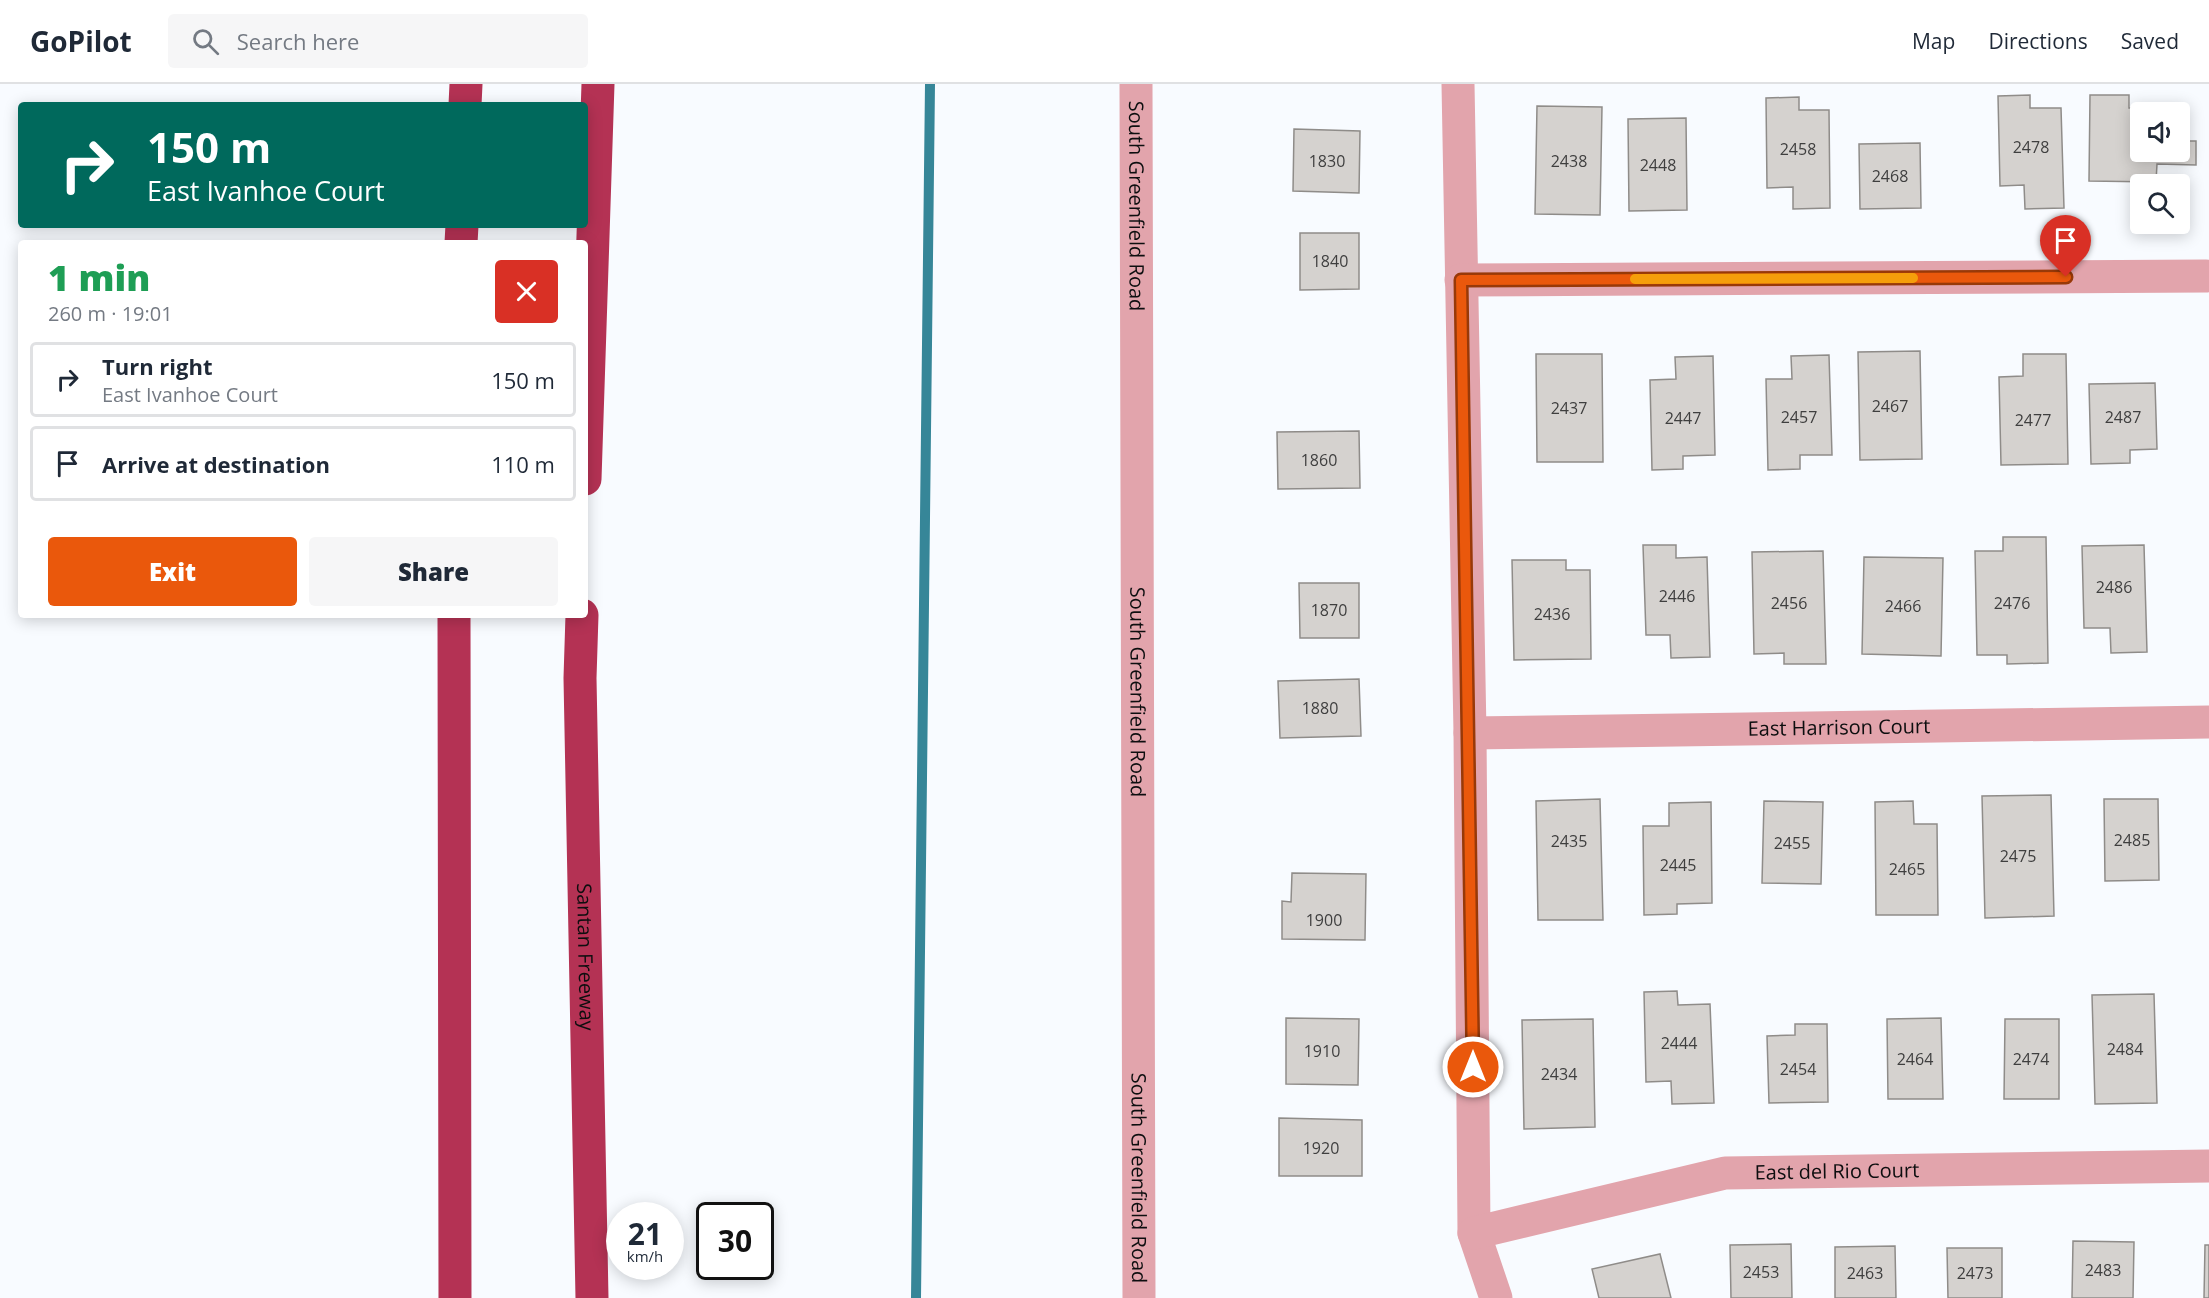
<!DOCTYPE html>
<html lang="en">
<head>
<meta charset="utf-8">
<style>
	:root { --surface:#fff; --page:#f6f6f7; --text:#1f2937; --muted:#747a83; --line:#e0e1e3; --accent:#ea580c }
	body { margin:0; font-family:"Open Sans",sans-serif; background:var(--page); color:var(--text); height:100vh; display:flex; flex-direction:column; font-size:22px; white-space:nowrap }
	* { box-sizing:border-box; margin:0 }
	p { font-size:20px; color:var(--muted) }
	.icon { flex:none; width:33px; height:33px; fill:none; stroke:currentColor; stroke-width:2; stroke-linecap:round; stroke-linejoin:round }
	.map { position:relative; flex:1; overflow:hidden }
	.drawer { position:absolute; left:18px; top:156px; width:570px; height:378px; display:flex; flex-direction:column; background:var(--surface); border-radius:6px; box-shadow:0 3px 15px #0003 }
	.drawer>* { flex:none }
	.top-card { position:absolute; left:18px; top:18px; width:570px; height:126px; border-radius:6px; box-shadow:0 3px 15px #0003; background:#00695c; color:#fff; overflow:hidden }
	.fabs { position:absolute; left:2130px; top:18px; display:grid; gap:12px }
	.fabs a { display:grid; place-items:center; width:60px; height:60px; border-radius:6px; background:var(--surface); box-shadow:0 3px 15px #0003; font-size:30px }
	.speed { position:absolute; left:606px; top:1118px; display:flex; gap:12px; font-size:30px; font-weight:700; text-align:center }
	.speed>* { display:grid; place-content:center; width:78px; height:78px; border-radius:50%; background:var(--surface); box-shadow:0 3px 15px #0003; line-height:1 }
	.speed small { font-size:15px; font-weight:400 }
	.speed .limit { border:3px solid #111; border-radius:9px; background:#fff; color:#111 }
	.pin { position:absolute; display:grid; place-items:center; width:51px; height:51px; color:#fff; margin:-62px -26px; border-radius:50% 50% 50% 0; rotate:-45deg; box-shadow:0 0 6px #0007 }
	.pin .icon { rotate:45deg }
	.me { position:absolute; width:66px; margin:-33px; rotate:0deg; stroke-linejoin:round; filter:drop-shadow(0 0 4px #0008) }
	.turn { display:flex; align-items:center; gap:21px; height:126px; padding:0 30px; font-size:27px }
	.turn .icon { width:78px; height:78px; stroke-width:2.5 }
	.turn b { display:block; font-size:42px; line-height:51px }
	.round { display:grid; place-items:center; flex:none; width:63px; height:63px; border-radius:6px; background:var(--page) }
	.headline { display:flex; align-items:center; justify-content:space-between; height:102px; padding:0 30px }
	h1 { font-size:36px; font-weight:800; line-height:45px; color:#1e9e55 }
	.primary-button { display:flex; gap:12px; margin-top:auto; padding:12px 30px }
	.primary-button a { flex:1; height:69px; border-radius:6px; background:var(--accent); color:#fff; font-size:24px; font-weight:800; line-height:69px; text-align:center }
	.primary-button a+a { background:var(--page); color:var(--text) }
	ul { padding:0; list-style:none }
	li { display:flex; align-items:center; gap:18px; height:75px; margin:0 12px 9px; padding:0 18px; border:3px solid var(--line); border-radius:6px }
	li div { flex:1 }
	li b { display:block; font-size:22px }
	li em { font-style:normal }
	header { display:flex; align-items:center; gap:36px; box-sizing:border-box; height:84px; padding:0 30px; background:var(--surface); border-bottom:2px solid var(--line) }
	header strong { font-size:28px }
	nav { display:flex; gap:33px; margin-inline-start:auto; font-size:21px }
	.search { width:420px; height:54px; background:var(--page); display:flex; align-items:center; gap:15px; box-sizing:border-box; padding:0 21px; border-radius:6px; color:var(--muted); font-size:22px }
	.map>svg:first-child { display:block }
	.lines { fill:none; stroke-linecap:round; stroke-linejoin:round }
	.stream { stroke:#368698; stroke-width:10 }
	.building { fill:#d5d2cf; stroke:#8f8c89; stroke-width:1.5 }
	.street { stroke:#e2a4ac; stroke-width:33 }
	.highway { stroke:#b43254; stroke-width:33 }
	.route-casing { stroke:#983908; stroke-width:15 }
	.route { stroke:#ea580c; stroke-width:10 }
	.slow { stroke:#f59e0b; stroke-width:10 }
	.labels { text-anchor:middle; stroke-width:4.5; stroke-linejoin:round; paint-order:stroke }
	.number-label { font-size:16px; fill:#3f3f3f }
	.street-label { font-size:20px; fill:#0d0e0f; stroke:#f8fbff }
</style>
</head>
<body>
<header>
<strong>GoPilot</strong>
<div class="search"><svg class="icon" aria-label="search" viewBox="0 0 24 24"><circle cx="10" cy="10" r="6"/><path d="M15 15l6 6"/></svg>Search here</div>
<nav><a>Map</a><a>Directions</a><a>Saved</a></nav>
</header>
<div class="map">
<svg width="2209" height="1214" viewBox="0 0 2209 1214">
	<rect width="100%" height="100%" fill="#f8fbff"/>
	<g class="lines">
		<path class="stream" d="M916 1214 930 0"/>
	</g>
	<path class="building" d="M2030 11V24H2061L2064 124 2025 125 2024 101 2000 102 1998 12Z
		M2090 11H2129V24H2156V28H2140V68H2180V57H2196V81L2157 80 2156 98 2089 97Z
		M1799 13V26H1829L1830 124 1793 125V103L1767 104 1766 14Z
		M1537 22 1602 23 1600 131 1535 130Z
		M1686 34 1687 126 1629 127 1628 35Z
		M1294 45 1360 47 1359 109 1293 107Z
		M1920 59 1921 124 1860 125 1859 60Z
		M1300 149H1359V205L1300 206Z
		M1920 267 1922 375 1860 376 1858 268Z
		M1536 270H1602L1603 378H1537Z
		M2023 270H2066L2068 380 2001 381 1999 293 2023 292Z
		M1829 271 1832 371H1800V385L1768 386 1766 295H1792L1791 272Z
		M1713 272 1715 371 1683 372V385L1652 386 1650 296 1676 295 1675 273Z
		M2155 299 2157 365 2130 366V379L2091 380 2089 300Z
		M1359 347 1360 404 1278 405 1277 348Z
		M2003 453H2046L2048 579 2007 580V571H1977L1975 467H2003Z
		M1643 461H1676V474L1707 473 1710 573 1671 574 1670 551H1646Z
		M2144 461 2147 568 2111 569 2110 544H2084L2082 462Z
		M1823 467 1826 580H1784V569L1754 570 1752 468Z
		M1864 473 1943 474 1941 572 1862 570Z
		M1512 476H1566V486H1590L1591 575 1514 576Z
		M1299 499H1359V554H1300Z
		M1359 595 1361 652 1280 654 1278 597Z
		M2051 711 2054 832 1985 834 1982 712Z
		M1600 715 1603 836H1538L1536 717Z
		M2104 715H2158L2159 796 2105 797Z
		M1764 717 1823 718 1821 800 1762 799Z
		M1913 717 1914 740H1937L1938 831H1876L1875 718Z
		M1711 718 1712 819 1677 820V830L1644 831 1643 742H1669V719Z
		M1292 789 1366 790 1365 856 1282 855V817L1291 818Z
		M1677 907 1678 921 1710 920 1714 1019 1672 1020 1671 997 1646 998 1644 908Z
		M2154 910 2157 1019 2095 1020 2092 911Z
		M1286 934 1359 935 1358 1001 1286 1000Z
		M1941 934 1943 1015H1888L1887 935Z
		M1593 935 1595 1043 1524 1045 1522 936Z
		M2005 935H2059V1015H2004Z
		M1795 940H1827L1828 1018 1769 1019 1767 952 1795 951Z
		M1279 1034 1362 1036V1092H1279Z
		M2073 1157 2134 1158 2133 1214H2072Z
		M1791 1160 1792 1214H1731L1730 1161Z
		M2205 1161H2209V1214H2204Z
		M1895 1162 1896 1214H1835V1163Z
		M1947 1164H2002V1214H1948Z
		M1660 1170 1671 1214H1599L1592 1185Z"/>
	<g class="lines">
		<g class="street">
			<path id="s1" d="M1136 0 1139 1214"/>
			<path d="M1458 0 1470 649 1474 1149 1496 1214"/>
			<path d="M1461 196 2206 192"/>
			<path id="s2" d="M1470 649 2209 638"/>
			<path id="s3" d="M1474 1149 1725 1089 2209 1082"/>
		</g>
		<g class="highway">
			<path d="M465 21 466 0"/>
			<path d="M461 159 462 141"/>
			<path d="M585 395 598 0"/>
			<path d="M454 531 455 1214"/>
			<path id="s4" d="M582 531 580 594 592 1214"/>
		</g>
	</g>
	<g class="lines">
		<g class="route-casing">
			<path id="route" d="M1473 983 1461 196 2066 193"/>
		</g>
		<use href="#route" class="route"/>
		<path class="slow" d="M1635 195 1913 194"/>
	</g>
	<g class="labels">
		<g class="number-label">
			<text x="2031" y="69">2478</text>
			<text x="1798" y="71">2458</text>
			<text x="1327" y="83">1830</text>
			<text x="1569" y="83">2438</text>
			<text x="1658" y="87">2448</text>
			<text x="1890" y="98">2468</text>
			<text x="1330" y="183">1840</text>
			<text x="1890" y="328">2467</text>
			<text x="1569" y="330">2437</text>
			<text x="1799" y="339">2457</text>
			<text x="2123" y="339">2487</text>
			<text x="1683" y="340">2447</text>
			<text x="2033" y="342">2477</text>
			<text x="1319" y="382">1860</text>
			<text x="2114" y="509">2486</text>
			<text x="1677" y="518">2446</text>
			<text x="1789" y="525">2456</text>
			<text x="2012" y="525">2476</text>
			<text x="1903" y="528">2466</text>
			<text x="1329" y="532">1870</text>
			<text x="1552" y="536">2436</text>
			<text x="1320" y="630">1880</text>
			<text x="2132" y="762">2485</text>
			<text x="1569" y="763">2435</text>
			<text x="1792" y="765">2455</text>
			<text x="2018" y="778">2475</text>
			<text x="1678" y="787">2445</text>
			<text x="1907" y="791">2465</text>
			<text x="1324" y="842">1900</text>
			<text x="1679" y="965">2444</text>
			<text x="2125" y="971">2484</text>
			<text x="1322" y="973">1910</text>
			<text x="1915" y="981">2464</text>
			<text x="2031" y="981">2474</text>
			<text x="1798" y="991">2454</text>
			<text x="1559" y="996">2434</text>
			<text x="1321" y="1070">1920</text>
			<text x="2103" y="1192">2483</text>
			<text x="1761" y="1194">2453</text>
			<text x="1865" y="1195">2463</text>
			<text x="1975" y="1195">2473</text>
		</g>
		<g class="street-label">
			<text dy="7" stroke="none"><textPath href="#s1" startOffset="122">South Greenfield Road</textPath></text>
			<text dy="7" stroke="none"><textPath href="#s1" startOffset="608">South Greenfield Road</textPath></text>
			<text dy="7" stroke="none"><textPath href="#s2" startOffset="369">East Harrison Court</textPath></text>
			<text dy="7" stroke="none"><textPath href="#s4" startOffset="342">Santan Freeway</textPath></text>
			<text dy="7" stroke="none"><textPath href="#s3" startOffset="370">East del Rio Court</textPath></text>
			<text dy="7" stroke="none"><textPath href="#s1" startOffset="1094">South Greenfield Road</textPath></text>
		</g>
	</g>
</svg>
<div class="fabs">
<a><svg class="icon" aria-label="sound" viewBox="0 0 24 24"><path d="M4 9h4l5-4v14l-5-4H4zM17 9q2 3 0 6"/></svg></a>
<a><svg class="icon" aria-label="search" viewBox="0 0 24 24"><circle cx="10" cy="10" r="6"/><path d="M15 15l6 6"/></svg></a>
</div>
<div class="speed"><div>21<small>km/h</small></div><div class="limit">30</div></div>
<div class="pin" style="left:2066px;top:193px;background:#d93025"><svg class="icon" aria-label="arrive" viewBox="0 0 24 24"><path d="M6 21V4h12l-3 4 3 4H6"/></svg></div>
<svg class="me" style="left:1473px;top:983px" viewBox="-20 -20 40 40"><circle r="17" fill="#ea580c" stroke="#fff" stroke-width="3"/><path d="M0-11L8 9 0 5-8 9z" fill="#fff"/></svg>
<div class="top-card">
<div class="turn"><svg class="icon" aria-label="right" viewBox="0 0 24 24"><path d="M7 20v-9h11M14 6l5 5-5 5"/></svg><div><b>150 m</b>East Ivanhoe Court</div></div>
</div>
<section class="drawer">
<div class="headline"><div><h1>1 min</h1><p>260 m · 19:01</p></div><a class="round" style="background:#d93025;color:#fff"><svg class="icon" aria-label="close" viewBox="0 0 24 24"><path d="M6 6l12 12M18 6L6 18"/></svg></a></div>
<ul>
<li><svg class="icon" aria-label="right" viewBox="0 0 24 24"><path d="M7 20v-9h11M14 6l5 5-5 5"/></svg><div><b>Turn right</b><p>East Ivanhoe Court</p></div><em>150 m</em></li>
<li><svg class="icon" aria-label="arrive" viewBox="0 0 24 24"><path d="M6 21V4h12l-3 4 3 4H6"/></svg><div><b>Arrive at destination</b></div><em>110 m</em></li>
</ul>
<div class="primary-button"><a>Exit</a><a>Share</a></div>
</section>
</div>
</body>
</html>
